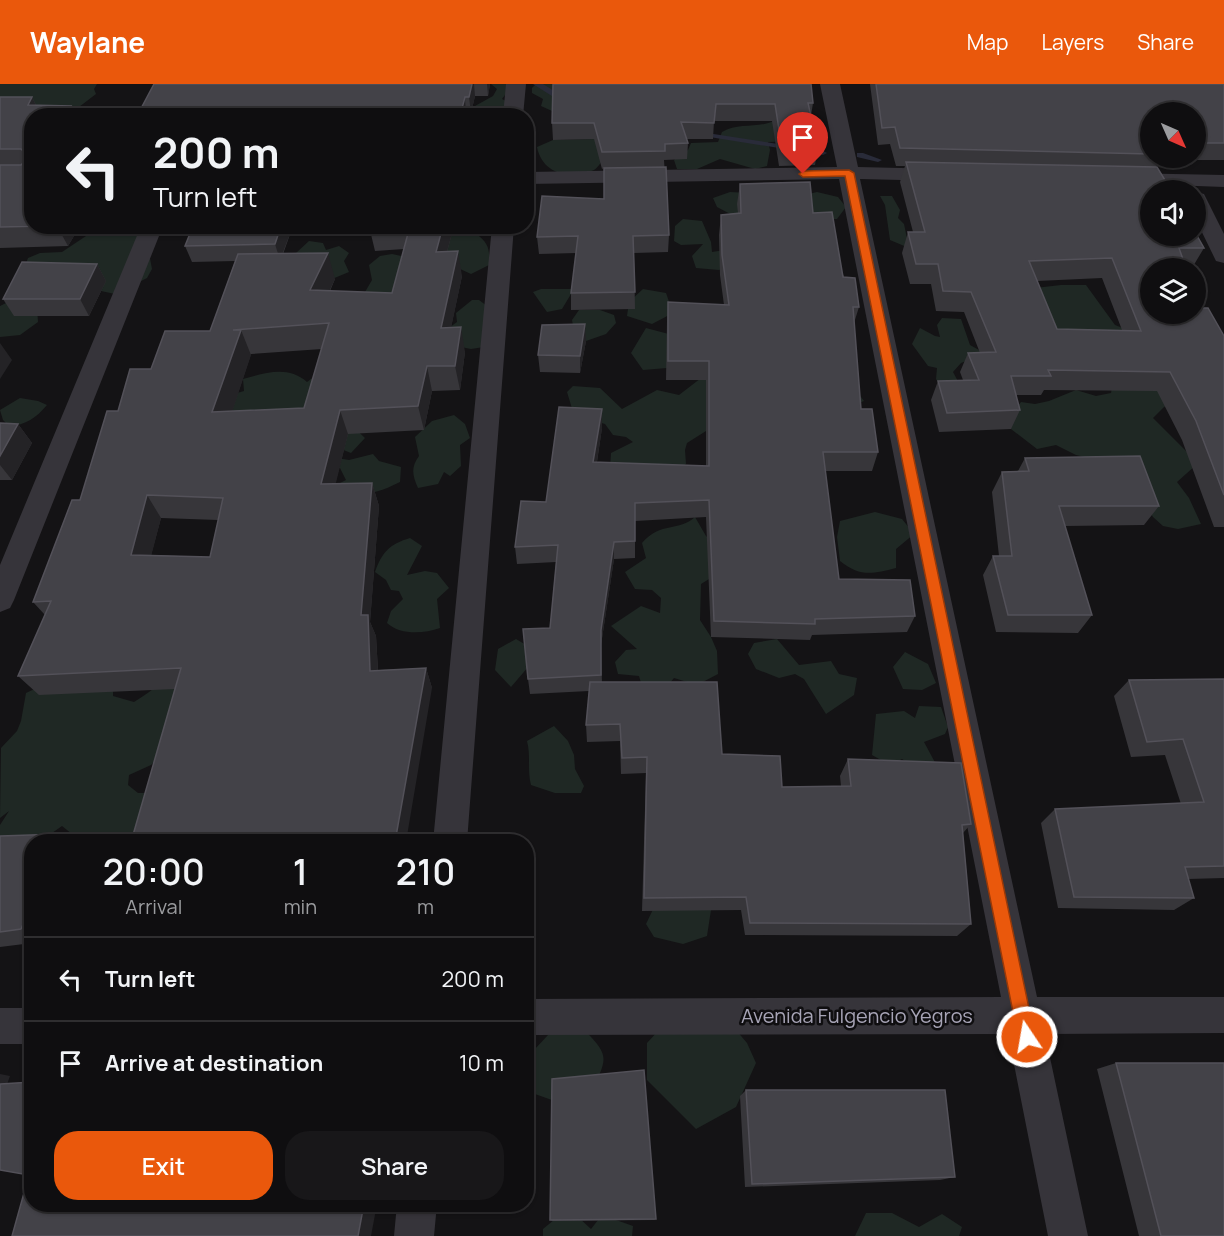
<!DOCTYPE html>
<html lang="en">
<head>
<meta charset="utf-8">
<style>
	:root { --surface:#0f0e10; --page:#181719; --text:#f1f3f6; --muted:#9b9c9f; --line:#2f2e30; --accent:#ea580c }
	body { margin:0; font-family:Manrope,sans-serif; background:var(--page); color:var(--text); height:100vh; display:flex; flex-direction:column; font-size:22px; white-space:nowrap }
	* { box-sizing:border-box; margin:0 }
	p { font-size:20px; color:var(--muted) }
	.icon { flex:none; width:33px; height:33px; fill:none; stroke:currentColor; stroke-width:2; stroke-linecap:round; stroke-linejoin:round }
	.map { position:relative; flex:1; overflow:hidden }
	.panel { position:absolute; left:24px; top:750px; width:510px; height:378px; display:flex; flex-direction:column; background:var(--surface); border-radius:24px; box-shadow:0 2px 4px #0004,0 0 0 2px var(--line) }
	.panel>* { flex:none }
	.hud { position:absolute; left:24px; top:24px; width:510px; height:126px; border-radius:24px; box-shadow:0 2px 4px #0004,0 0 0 2px var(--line); background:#0f0e10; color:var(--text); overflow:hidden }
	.needle { width:39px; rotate:135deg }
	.fabs { position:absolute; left:1140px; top:18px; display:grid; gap:12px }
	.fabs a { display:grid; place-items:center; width:66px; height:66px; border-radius:50%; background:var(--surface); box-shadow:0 2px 4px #0004,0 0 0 2px var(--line); font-size:30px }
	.pin { position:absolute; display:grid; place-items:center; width:51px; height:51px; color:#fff; margin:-62px -26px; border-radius:50% 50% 50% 0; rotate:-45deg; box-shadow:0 0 6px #0007 }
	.pin .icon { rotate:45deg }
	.me { position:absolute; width:66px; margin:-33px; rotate:348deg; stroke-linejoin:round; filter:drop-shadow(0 0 4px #0008) }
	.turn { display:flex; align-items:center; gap:21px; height:126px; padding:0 30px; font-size:27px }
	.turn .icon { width:78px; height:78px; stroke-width:2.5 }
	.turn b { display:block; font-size:42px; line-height:51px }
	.eta { display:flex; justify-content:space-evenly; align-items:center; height:102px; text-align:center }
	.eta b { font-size:36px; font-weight:600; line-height:42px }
	.primary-button { display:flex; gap:12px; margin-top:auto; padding:12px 30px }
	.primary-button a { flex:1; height:69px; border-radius:24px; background:var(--accent); color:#fff; font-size:24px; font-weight:600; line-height:69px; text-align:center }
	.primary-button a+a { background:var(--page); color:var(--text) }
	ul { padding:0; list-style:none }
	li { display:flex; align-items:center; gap:18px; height:84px; padding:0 30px; border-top:2px solid var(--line) }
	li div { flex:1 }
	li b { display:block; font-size:22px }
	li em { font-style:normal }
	header { display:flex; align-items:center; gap:36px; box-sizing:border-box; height:84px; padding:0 30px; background:var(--accent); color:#fff }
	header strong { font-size:28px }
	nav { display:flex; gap:33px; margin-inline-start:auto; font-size:21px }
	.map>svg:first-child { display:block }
	.green { fill:#1f2824 }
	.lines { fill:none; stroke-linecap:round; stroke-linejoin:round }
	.stream { fill:#292b39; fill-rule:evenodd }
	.minor { fill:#36343a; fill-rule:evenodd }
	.wall { fill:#37363a; fill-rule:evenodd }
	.shaded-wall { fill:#242326 }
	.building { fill:#434248; stroke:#535159; stroke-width:1.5; fill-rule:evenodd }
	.route { fill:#ea580c; stroke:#983908; stroke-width:1.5 }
	.labels { text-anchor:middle; stroke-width:5; stroke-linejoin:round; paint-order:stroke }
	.near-street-label { font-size:20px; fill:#a7a4b6; stroke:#0f0e10 }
</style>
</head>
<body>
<header>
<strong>Waylane</strong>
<nav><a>Map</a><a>Layers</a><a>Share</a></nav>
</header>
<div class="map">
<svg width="1224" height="1152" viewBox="0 0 1224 1152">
	<rect width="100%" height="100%" fill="#141315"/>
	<path class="green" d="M0 0H97L94 5 96 10 79 23 0 22Z
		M491 0H518L508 7 502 15 506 17V25L491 31 472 32 480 26 475 22 493 12 497 5Z
		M536 0H569L552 27 541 22 543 15 532 9V4Z
		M776 36 801 57 768 58 770 66 767 82 755 85 720 75 697 85H677L674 76 688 66 691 59 718 58 722 48C739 38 759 45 776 36Z
		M594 55 606 71C602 76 599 83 594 86 571 97 542 90 537 63L553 56Z
		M730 108 749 109 738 134 717 123 713 114Z
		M817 108 838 113 846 123 837 135H816L792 114Z
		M880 112H892L900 126 898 134 904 140 909 164 890 156 885 121Z
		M683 135 702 137 711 158 712 168 737 164 731 181 719 186 696 184 692 172 703 160 681 161 674 157 675 142Z
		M144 142 152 185 147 194 115 210 101 207 105 197 25 182 28 174 40 169 62 168 86 152 77 146 83 143Z
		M459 143H485L476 150C489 159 490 166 489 181L471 190 458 184 408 194H395L396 205 391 218 365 208 372 196 369 181 380 172 392 170 406 173 447 169 442 150 457 147Z
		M309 157 323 159 326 166 339 162 349 169 344 177 349 188 320 200 296 169Z
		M1061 201H1086L1115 241 1133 248 1174 305 1188 316 1164 323 1153 334 1188 369 1196 381 1177 398 1189 414 1201 440 1178 445 1163 442 1153 433 1145 420 1097 376 1076 371 1056 361 1037 365 1011 345 1008 334 1021 318 1035 320 1049 317 1076 306 1096 312 1111 309 1113 298 1051 250 1055 238 1034 224 1035 204Z
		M541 205H574L562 225 547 228 533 208Z
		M643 205 666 209 673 229 652 240 627 232 629 218Z
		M472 216H479L487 222 484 263 471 265 451 261 446 246 457 238 456 229Z
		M10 217 37 223 38 238 20 251 0 253V222Z
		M579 226H600L614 231 616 239 606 250 586 257 574 247 572 236Z
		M942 234 961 235 970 261 979 266 999 264 961 279 953 288 961 303 943 307 936 295 937 284 928 282 912 260 920 244 935 252 940 253 937 241Z
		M646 244 680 253 691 269 667 284 643 286 631 269Z
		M323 286 343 333 365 354 351 369 336 363 337 374 349 376 373 370 379 377 401 383 400 398C368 414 360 411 326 406L346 396 340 384 319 388 202 319 244 307 243 295C265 289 288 281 307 298Z
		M705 291 852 301 864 317 838 327 706 347 687 359 685 366 686 380 663 394 610 385 611 369 633 358 626 353 613 351 605 340 574 331 567 308 573 302 600 304 622 325 657 306 679 311Z
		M20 314 38 317 47 321C36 334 26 341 9 342L3 336 0 326Z
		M454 331 465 340 470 354 460 361 461 382 450 392 444 388 438 400 418 404C412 391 411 383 419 372L415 353 432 337Z
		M875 428 902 435 914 450 896 465V484C872 490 860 493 840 477L837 453 840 437Z
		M695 433 706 452 723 468 730 482 701 500 700 536 711 553 717 567 718 590 697 601 674 594 663 607 642 602 639 592 618 590 615 578 626 566 637 565 611 542 641 522 660 529 661 514 652 506 635 505 625 488 646 474 642 459C661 437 679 448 695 433Z
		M410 454 422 462 407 491 425 487 437 489 449 504 437 515 440 544C423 550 400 551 387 539L391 527 403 515 399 507 391 506 386 496 375 488C382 468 390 460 410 454Z
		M178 554 175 656 151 681 129 691 128 701 138 709H154L149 744 129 753 127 757 82 758 62 742 52 749 50 757 32 758 0 769V741L9 727 0 734 1 664 17 647 21 637 26 609 43 601 113 598V612L134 618C168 597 169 592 178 554Z
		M516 555 526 561 535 575 511 603 495 586 498 565Z
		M777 555 799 581 831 577 839 590 857 594 854 611 826 630 804 595 795 590 779 594 756 585 748 570 754 559Z
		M905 568 928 580 936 599 922 606 903 605 893 583Z
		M919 622 941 623 948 643 945 650 924 658 938 684 914 683 902 675 890 681 872 671 876 630 904 627 915 634Z
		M554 642 568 657 574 671 575 685 584 702 581 709H555L531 701C527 686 531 672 527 657Z
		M658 815 711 826 707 852 683 860 654 853 646 840Z
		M682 921 725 933 747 959 756 979 736 1023 696 1045 647 996V959Z
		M585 947C611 972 606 976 592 1007L563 1020 535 1010 527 990 526 984 535 965 548 951Z
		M866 1129H892L919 1143 942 1130 962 1143 959 1152H855Z
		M560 1131 578 1133 591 1145 602 1131 633 1142 632 1152H543V1145Z"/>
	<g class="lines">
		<path class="stream" d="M533 0H543L570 17 563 19Z
			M694 47 823 67 827 69 823 71 697 51H694Z
			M857 69H863L882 76 878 78 857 73Z"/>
		<path class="minor" d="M506 0H526L523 32H503Z
			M820 0H840L858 83 943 85 950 87 953 91 950 95 943 97 860 95 1037 913H1224V949L1045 950 1088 1152H1048L1008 950 526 951V915L1001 913 839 95 526 100V88L837 83Z
			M1123 89 1224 91V103L1116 99 1113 95 1116 91Z
			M1196 108 1204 110 1224 150V179L1216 177 1196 136Z
			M141 142H163L14 516 10 524 0 528V481Z
			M492 142H514L467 758H433Z
			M0 924H32V960H0Z
			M397 1120H437L434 1152H394Z"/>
	</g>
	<path class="wall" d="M154 0H490L488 12H475L471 29Z
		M553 0 813 19 811 32 818 64 815 81 779 82 772 37H714L713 55H687L688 59 687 75 664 76 669 151 668 168 634 169 635 225 571 226V209L576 169 539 170 537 153 604 115V84L602 85 594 55 553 56 552 39Z
		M870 0H1224V76H1159L1156 83 1204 164 1192 184H1150L1200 224 1224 252V443H1214L1182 356 1157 307 1044 306 1041 311H1016L1020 326 1011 345 939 348 931 316 938 297 963 296 960 288 968 269H980L964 228 936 227 931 200H910L902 169 908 148H913L900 98 905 82H896L890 60 878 61ZM1150 28H1196V74H1150ZM1102 194 1122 246 1057 245 1037 197Z
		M0 13H32L36 21 71 22 75 32H32V142H80L68 162 0 164Z
		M740 100 813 129 859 223 854 239 861 325 878 368 872 387H825L839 495 915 532 907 548 812 551 810 556 711 553 706 433 635 437V474L614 475 601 561 602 598 722 670 782 703 841 702 840 692 848 675 971 740 963 749 971 840 957 852 745 851 741 826 642 827 646 689 621 690 620 657 587 658 586 641 589 607 530 610 528 595 550 544 556 478 517 480 515 463 546 418 602 344 597 378 706 382V296H666L667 237 668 218 724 221 720 191 719 151 721 131 738 129 737 120Z
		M293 142 283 170 335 195 330 207 392 209 404 165 375 167 369 142H454L447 168 462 192 451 243 465 268 460 306 432 307 424 346 348 350 335 400 372 399 379 422 370 538 376 552 378 586 426 584 432 604 175 605 39 611 18 592 45 531 33 518 80 416 118 327 151 285 210 247 235 177 192 178 185 162ZM322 265 304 324 232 327 251 270ZM161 434 218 436 210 473 151 471Z
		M97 180 106 197 89 232H14L3 215Z
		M586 257 580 289 540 288 538 271Z
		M0 339 18 340 32 359 12 396H0Z
		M1025 374 1159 422 1144 441 1065 442 1092 531 1078 549 996 548 983 491 993 472H999L992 408 1002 388 1018 387Z
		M1224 595V794L1188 795 1194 814 1174 826 1058 824 1041 739 1055 725 1181 720 1165 671 1131 673 1114 612 1129 596Z
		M0 752 32 758V859L0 863Z
		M1116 979 1224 1152H1139L1097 985Z
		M746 1006 955 1093 940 1096 745 1103 740 1012Z
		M656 1135 654 1136 553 1137 550 1136Z"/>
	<path class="shaded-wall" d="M472 0H474L475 12 471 29 469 13Z
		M487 0H490L488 12Z
		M32 13 41 32 28 21Z
		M465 13 466 32H460Z
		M71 22 75 32H65Z
		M32 93V117L25 105Z
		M57 142H80L68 162Z
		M281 142H293L280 176 275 160Z
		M443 142H454L440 193 436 168Z
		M458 167 462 192 446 268 441 244Z
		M328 169 335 195 318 231 310 206Z
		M97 180 106 197 89 232 80 215Z
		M585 240 586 257 580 289V272Z
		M461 243 465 268 460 306 455 282Z
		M241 246 251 271 224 352 212 328Z
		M0 259 12 276 0 295Z
		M427 282 432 307 424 346 418 322Z
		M602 325V344L594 396 593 378Z
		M340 326 348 350 330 423 321 400Z
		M18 340 32 359 12 396 0 381V372Z
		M372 399 379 422 370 538 376 552 379 606 370 587 361 531Z
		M147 411 161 434 146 492 131 471Z
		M614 458V475L601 561 602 606 601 546Z
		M426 584 432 604 406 758H395Z
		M60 750 70 758H57Z
		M32 819V850L21 845Z
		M0 990 10 992 4 1009 0 1008Z
		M364 1120H377L371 1152H358Z"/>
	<path class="building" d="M154 0H472L469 13H465L460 32H137Z
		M553 0H811L813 19H808L818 64 782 65 775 20H716L714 39 681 38 688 59 665 60V67L602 68 594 39H552Z
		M876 0H1224V59H1196V28H1150V70L900 64 895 43 882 44Z
		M0 13H32L28 21 71 22 65 32H32V93L25 105H32V142H44L0 143V81H21L23 79V67L21 65H0Z
		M906 78 1157 83 1171 106H1150V152H1196V150L1204 164H1179L1186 184H1150V230H1196V211L1200 224H1208L1224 252V411L1196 337 1170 288 1048 286 1051 292H1011L1020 326 947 329 938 297 979 296 968 269 996 268 971 208 943 207 938 180H916L908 148H925ZM1112 174 1141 247 1057 245 1029 177Z
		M666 83 669 151 633 152 635 208 571 209 578 152 537 153 542 112 604 115V84Z
		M810 98 813 129 832 128 843 193 855 194 859 223H853L861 325H872L878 368H823L839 495 910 496 915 532 815 535V540L714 537 709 416 635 419V457L614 458 601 546V591L528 595 523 545 550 544 558 461 515 463 521 417 546 418 559 323 602 325 593 378 709 382V277H668V218L729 221 722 171 721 131 741 129 740 100Z
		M193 142H281L275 160 185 162Z
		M410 142H443L436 168 458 167 441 244 461 243 455 282H427L418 322 340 326 321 400 372 399 361 531H368L370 587 426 584 395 758H131L181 584 18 592 51 517 33 518 72 416H80L107 327H118L130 285H151L165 247H210L238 170 328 169 310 206 392 209ZM329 239 304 324 212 328 241 246H233ZM147 411 223 414 210 473 131 471Z
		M22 178 97 180 80 215H3Z
		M585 240 580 272 538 271 542 241Z
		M0 339 18 340 0 372Z
		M1140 372 1159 422H1059L1092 531H1008L993 472H1012L1002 388 1029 387 1025 374Z
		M1224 595V782L1185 783 1194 814 1074 813 1055 725 1204 718 1183 655 1147 658 1129 596Z
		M590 598H717L722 670 780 672 782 703 851 702 848 675 961 679 971 740 962 741 971 840 750 839 746 813 644 814 647 673 622 674 620 640 586 641Z
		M60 750 57 758H32V819L21 845 0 848V752Z
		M1116 979H1224V1152H1161Z
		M644 986 656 1135 550 1136 552 995Z
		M32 998V1120H364L358 1152H12L29 1091 0 1086V1000Z
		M746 1006H945L955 1093 752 1100Z"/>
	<path class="route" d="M849 86 854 89 1035 953 1033 959 1027 962 1021 959 1018 953 845 92 803 93 799 90 803 87Z"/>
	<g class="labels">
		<g class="near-street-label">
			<text x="857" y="939">Avenida Fulgencio Yegros</text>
		</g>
	</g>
</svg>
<div class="fabs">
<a><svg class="needle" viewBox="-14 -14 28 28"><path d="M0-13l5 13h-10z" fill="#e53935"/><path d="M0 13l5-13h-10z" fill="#9b9c9f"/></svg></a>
<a><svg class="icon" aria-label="sound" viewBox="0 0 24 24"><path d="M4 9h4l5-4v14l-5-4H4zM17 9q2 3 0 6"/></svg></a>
<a><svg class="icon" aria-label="layers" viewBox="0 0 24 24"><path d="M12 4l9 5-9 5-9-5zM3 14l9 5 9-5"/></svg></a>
</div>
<div class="pin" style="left:803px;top:90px;background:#d93025"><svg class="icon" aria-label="arrive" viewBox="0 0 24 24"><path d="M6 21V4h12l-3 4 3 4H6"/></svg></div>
<svg class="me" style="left:1027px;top:953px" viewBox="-20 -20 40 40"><circle r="17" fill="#ea580c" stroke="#fff" stroke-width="3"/><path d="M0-11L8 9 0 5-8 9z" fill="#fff"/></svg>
<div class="hud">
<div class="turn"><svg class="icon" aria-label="left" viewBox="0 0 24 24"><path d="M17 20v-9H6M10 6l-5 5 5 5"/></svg><div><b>200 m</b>Turn left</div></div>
</div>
<section class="panel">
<div class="eta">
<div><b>20:00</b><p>Arrival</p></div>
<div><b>1</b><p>min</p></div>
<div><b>210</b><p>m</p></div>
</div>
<ul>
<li><svg class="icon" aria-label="left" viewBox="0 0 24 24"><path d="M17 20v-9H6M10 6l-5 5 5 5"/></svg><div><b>Turn left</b></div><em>200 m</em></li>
<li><svg class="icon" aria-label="arrive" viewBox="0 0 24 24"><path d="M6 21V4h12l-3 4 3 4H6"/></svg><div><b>Arrive at destination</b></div><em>10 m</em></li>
</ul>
<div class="primary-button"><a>Exit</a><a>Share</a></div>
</section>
</div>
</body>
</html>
